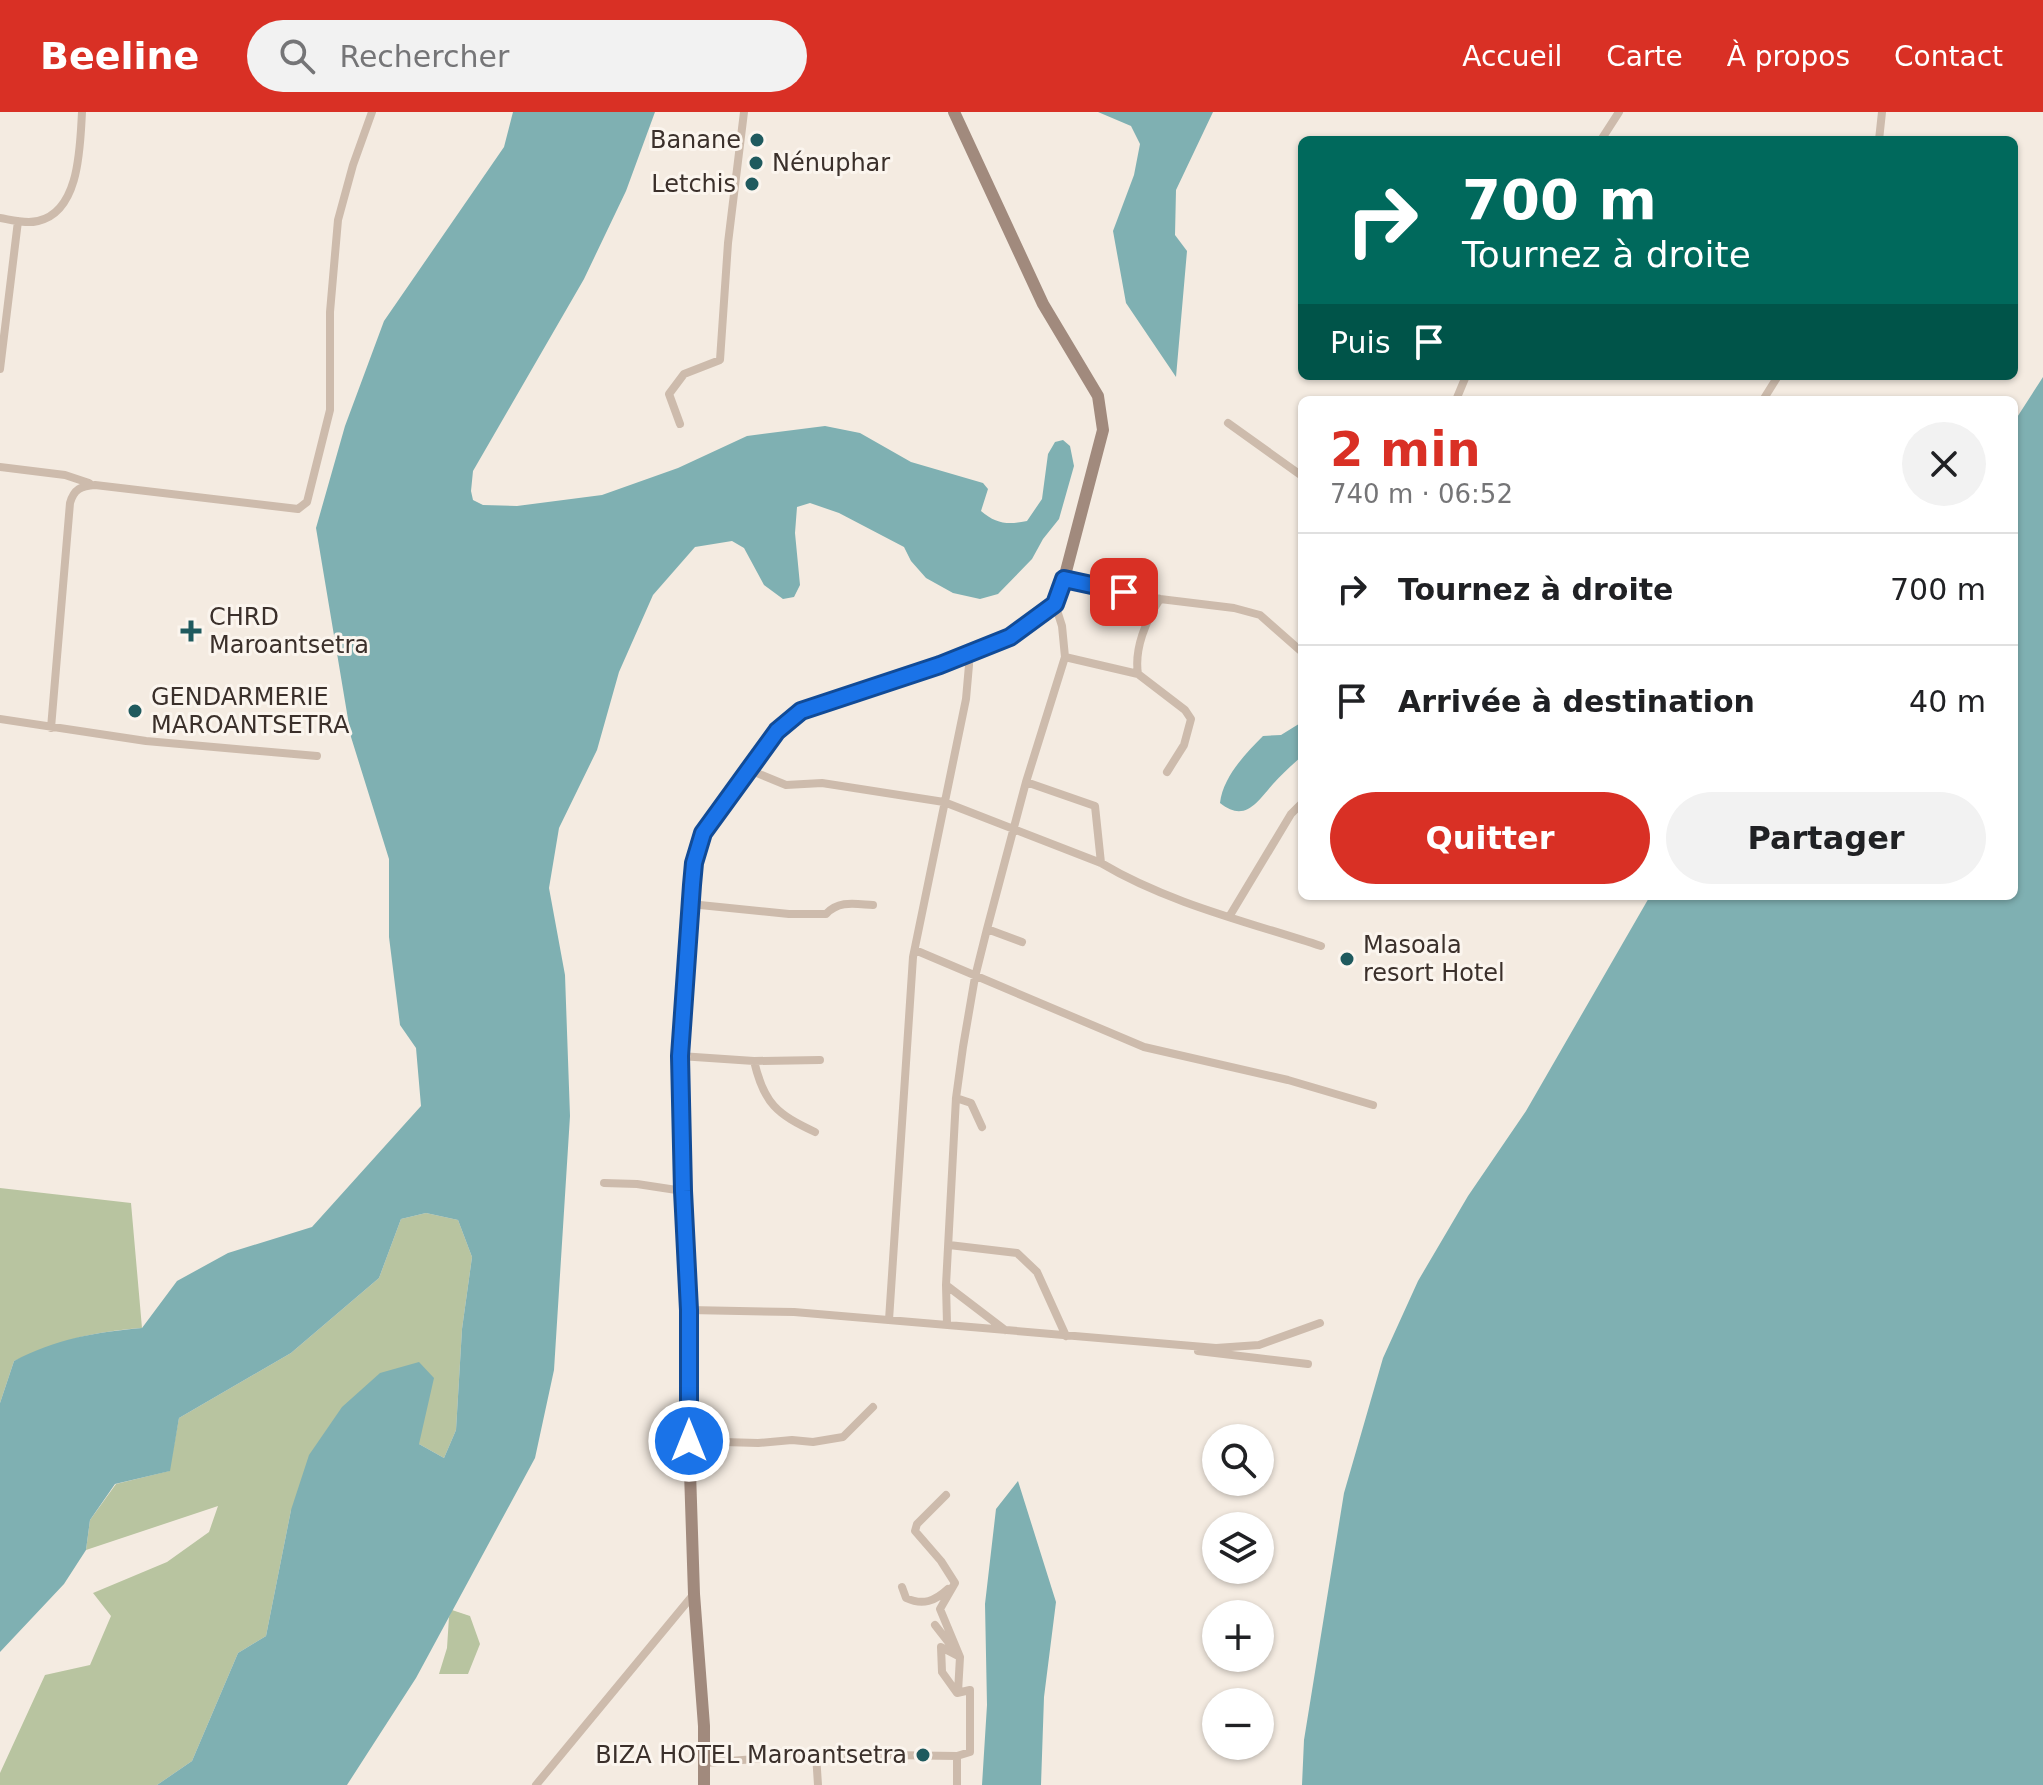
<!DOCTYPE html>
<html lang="fr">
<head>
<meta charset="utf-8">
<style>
	:root { --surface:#fff; --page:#f2f2f2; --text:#202124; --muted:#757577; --line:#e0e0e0; --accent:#d93025 }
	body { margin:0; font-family:"DejaVu Sans",sans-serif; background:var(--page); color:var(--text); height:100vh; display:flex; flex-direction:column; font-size:30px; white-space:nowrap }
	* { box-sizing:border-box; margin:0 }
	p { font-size:26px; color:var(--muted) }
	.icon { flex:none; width:44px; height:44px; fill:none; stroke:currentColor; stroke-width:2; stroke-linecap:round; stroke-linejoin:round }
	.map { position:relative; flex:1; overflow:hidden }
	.panel { position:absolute; left:1298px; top:284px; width:720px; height:504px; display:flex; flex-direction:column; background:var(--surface); border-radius:12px; box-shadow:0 2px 6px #0004 }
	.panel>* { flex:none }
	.guide { position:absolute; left:1298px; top:24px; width:720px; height:244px; border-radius:12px; box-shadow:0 2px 6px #0004; background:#00695c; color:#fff; overflow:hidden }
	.buttons { position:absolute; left:1202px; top:1312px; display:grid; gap:16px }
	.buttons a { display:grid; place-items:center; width:72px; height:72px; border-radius:50%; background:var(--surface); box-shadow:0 2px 6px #0004; font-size:40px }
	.pin { position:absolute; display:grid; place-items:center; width:68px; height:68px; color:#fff; margin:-34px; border-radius:16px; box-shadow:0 4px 12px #0006 }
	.me { position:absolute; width:88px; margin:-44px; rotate:0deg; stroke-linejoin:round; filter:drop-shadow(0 0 6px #0008) }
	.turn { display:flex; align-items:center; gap:28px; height:168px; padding:0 32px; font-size:36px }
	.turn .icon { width:104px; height:104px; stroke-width:2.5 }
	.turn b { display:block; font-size:56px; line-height:68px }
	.then { display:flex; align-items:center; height:76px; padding:0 32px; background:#0003; gap:16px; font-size:30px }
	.round { display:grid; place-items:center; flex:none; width:84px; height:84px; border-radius:42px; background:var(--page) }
	.summary { display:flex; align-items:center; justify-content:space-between; height:136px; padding:0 32px }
	h1 { font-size:48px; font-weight:600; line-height:60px; color:var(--accent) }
	.cta { display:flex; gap:16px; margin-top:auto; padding:16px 32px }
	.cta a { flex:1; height:92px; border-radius:48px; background:var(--accent); color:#fff; font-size:32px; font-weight:600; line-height:92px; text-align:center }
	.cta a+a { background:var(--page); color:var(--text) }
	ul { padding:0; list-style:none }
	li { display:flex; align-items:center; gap:24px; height:112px; padding:0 32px; border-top:2px solid var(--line) }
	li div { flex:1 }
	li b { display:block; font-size:30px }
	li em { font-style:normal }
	header { display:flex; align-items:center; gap:48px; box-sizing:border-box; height:112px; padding:0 40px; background:var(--accent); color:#fff }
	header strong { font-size:38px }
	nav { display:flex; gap:44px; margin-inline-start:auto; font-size:28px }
	.search { width:560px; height:72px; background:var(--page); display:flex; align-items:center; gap:20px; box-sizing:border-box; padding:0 28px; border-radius:44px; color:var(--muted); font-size:30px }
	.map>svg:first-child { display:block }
	.green { fill:#b8c4a0 }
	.water { fill:#7fb0b2 }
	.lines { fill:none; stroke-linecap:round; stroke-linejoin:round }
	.minor { stroke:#cdbbac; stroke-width:8 }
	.secondary { stroke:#a18a7d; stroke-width:12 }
	.route-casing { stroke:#114b97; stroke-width:20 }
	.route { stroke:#1a73e8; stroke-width:14 }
	.poi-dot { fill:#1f5a5e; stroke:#fbf5ee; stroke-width:3 }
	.labels { text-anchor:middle; stroke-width:6; stroke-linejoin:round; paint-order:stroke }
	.poi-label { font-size:24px; fill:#3b302b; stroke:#fbf5ee; text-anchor:start }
</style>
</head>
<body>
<header>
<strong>Beeline</strong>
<div class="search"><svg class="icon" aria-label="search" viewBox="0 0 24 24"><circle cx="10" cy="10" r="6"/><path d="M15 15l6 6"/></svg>Rechercher</div>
<nav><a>Accueil</a><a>Carte</a><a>À propos</a><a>Contact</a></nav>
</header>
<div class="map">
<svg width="2043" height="1673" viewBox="0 0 2043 1673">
	<rect width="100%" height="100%" fill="#f4ebe1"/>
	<path class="green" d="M0 1076 131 1091 142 1216C89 1220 63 1228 14 1249L0 1291Z
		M426 1101 458 1108 472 1145 462 1217 456 1318 444 1346 419 1332 291 1398 266 1524 238 1541 192 1649 157 1673H0V1661L45 1563 90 1553 111 1504 93 1481 167 1450 209 1420 218 1394 86 1438 90 1408 116 1372 169 1359 179 1306 291 1241 379 1166 401 1107Z
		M452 1498 470 1504 480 1532 468 1562H439L447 1536 449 1505Z"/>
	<path class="water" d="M513 0H655L626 79 584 167 473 359 471 379 473 388 483 393 517 394 602 383 678 356 747 324 825 314 860 321 911 350 983 371 988 377 981 399C996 412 1008 413 1027 409L1042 387 1048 342 1055 330 1063 328 1070 334 1074 354 1059 407 1043 427 1032 447 998 482 980 487 953 481 926 466 911 449 904 435 839 401 810 391 797 395 795 421 800 473 794 485 783 487 764 473 744 436 732 429 695 435 653 483 619 560 597 638 559 716 549 776 565 863 570 1004 554 1258 535 1346 416 1566 347 1673H157L192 1649 238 1541 266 1524 291 1398 309 1343 342 1295 380 1261 419 1250 434 1266 419 1332 444 1346 456 1318 462 1217 472 1145 458 1108 426 1101 401 1107 379 1166 291 1241 179 1306 170 1359 115 1372 90 1408 86 1438 64 1472 0 1540V1291L14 1249C55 1227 96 1220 142 1216L177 1169 228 1141 312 1115 421 994 416 936 400 913 389 825V747L351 625 316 416 345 314 384 209 504 35Z
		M1098 0H1213L1176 78 1175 123 1187 139 1176 265 1126 191 1113 119 1134 63 1140 32 1131 14Z
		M2043 265V1673H1302L1304 1628 1344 1381 1383 1246 1418 1169 1468 1084 1526 999 1650 784H2014V310Z
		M1302 610V644C1292 653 1282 662 1273 672 1257 690 1245 711 1220 691 1223 665 1245 642 1263 624L1281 623Z
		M1018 1369 1056 1490 1044 1585 1041 1673H982L987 1593 985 1492 996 1397Z"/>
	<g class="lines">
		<path class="minor" d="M1601 28 1619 0
			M1879 28 1882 0
			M0 106C12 108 25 112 38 109 80 100 80 34 82 0
			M0 257 18 109
			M1456 288 1466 264
			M1763 288 1778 264
			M1228 311 1302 364
			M680 312 669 282 684 262 720 248 728 131 744 0
			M0 355 65 363 89 371
			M1064 467 1160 487 1234 496 1260 503 1302 540
			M1160 487C1146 508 1134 537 1138 562L1185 598 1191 607 1184 633 1167 660
			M1065 545 1138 562
			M0 607 146 629 317 644
			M51 616 70 391C74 377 81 374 95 373L298 397 307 390 330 298V200L338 108 353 53 372 0
			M747 657 786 673 822 671 944 690 1101 751C1168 791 1248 810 1321 834
			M1026 670 1095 694 1101 751
			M690 792 789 802H826C839 788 855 792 873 793
			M1229 805 1291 702 1302 691
			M987 817 1022 830
			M915 838 1144 935 1288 968 1373 993
			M680 944 754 949 820 948
			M754 949C764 992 777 1002 815 1020
			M956 986 971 991 982 1015
			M604 1071 637 1072 683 1079
			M949 1133 1017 1141 1037 1160 1066 1224
			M946 1173 947 1212
			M689 1198 794 1200 1216 1236 1259 1233 1320 1211
			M889 1208 913 845 966 587 969 553 968 543
			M1005 1218 946 1173 956 986 963 935 975 865 987 817 1026 670 1065 545 1062 514 1055 492
			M1198 1239 1308 1252
			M689 1329 758 1331 792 1328 813 1330 843 1325 873 1295
			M902 1475 906 1486C923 1494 935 1489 948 1477
			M935 1513 960 1545 958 1580
			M816 1642 818 1673
			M705 1651 816 1642 957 1644 970 1640V1578L957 1581 942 1560 941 1535 960 1545 940 1497 955 1471 941 1449 915 1419 917 1412 946 1383
			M536 1673 693 1483
			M957 1673V1644"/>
		<path class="secondary" d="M704 1673V1614L694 1482 689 1329V1198L683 1079 680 944 694 751 703 721 747 657 777 619 801 599 884 573 1010 525 1055 492 1064 467 1103 318 1098 284 1043 192 954 0"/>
	</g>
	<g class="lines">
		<g class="route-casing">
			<path id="route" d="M689 1329V1198L683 1079 680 944 692 773 694 751 703 721 777 619 801 599 940 553 1010 525 1055 492 1064 467 1124 480"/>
		</g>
		<use href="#route" class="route"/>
	</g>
	<g class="poi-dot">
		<circle cx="757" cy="28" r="8"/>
		<circle cx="756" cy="51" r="8"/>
		<circle cx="752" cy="72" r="8"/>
		<path d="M187 507h8v8h8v8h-8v8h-8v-8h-8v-8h8z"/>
		<circle cx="135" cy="599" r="8"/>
		<circle cx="1347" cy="847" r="8"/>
		<circle cx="923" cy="1643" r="8"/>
	</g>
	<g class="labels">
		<g class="poi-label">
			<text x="741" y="36" text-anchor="end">Banane</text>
			<text x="772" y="59">Nénuphar</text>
			<text x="736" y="80" text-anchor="end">Letchis</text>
			<text x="209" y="513">CHRD<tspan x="209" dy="28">Maroantsetra</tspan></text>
			<text x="151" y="593">GENDARMERIE<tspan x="151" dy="28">MAROANTSETRA</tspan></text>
			<text x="1363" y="841">Masoala<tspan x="1363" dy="28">resort Hotel</tspan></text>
			<text x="907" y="1651" text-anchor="end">BIZA HOTEL Maroantsetra</text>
		</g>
	</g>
</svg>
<div class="buttons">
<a><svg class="icon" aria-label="search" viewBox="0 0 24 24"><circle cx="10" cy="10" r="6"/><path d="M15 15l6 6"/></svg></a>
<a><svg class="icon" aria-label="layers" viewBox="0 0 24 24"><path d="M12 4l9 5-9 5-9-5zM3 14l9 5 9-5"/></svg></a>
<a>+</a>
<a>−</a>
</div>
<div class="pin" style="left:1124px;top:480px;background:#d93025"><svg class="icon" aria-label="arrive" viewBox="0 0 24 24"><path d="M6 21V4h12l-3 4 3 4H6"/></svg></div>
<svg class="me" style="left:689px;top:1329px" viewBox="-20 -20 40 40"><circle r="17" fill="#1a73e8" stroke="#fff" stroke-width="3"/><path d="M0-11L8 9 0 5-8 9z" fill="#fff"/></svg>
<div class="guide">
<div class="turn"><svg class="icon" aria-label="right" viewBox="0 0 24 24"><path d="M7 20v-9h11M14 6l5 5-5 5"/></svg><div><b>700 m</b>Tournez à droite</div></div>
<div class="then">Puis<svg class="icon" aria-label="arrive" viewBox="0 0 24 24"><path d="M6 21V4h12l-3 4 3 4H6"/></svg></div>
</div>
<section class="panel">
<div class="summary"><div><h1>2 min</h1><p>740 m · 06:52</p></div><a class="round"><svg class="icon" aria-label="close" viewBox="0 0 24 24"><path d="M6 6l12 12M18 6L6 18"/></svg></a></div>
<ul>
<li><svg class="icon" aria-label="right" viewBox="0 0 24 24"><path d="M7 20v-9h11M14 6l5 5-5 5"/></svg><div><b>Tournez à droite</b></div><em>700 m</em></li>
<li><svg class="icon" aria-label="arrive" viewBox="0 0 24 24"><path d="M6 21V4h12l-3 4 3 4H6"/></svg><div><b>Arrivée à destination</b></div><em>40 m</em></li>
</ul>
<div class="cta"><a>Quitter</a><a>Partager</a></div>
</section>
</div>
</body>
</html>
